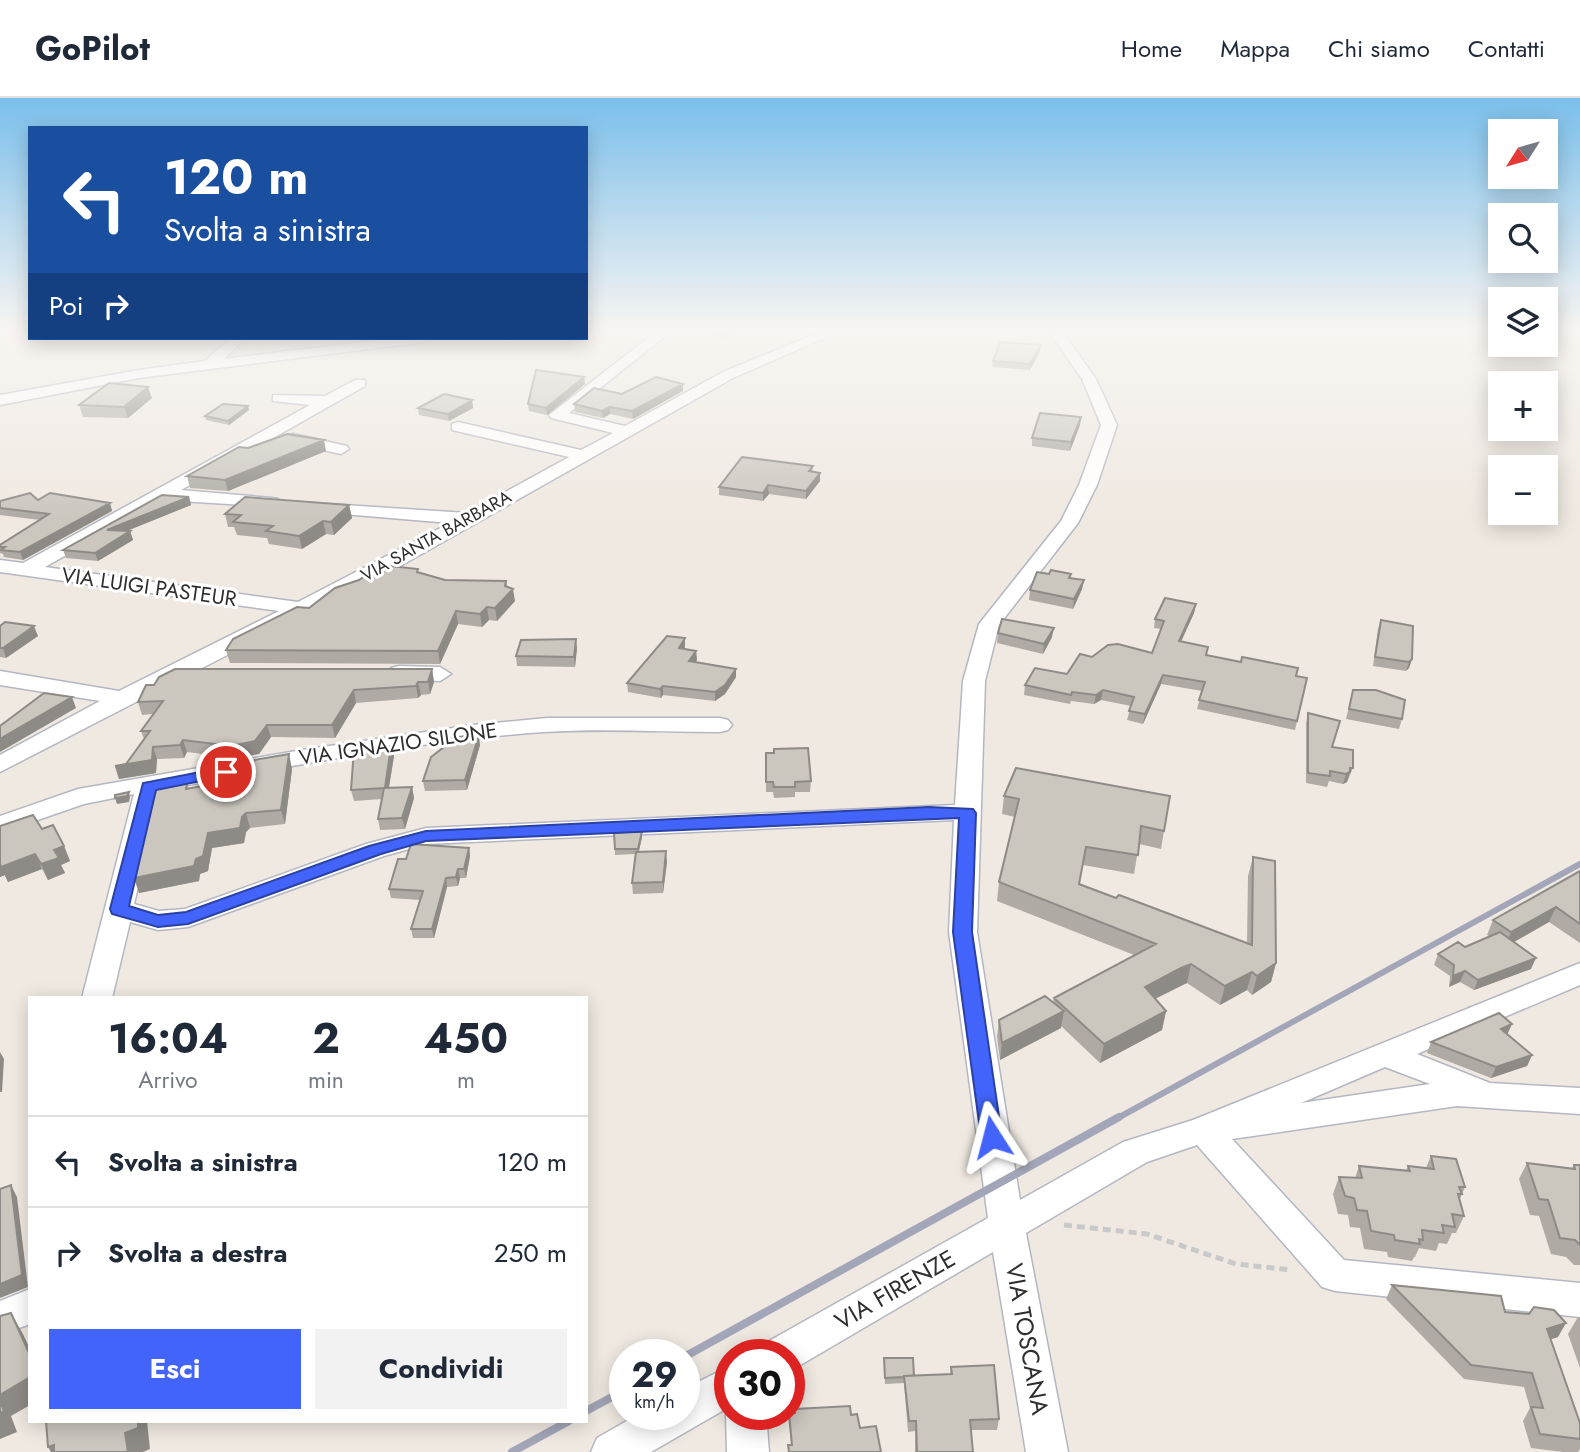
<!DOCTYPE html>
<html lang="it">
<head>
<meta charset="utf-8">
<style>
	:root { --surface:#fff; --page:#f2f2f3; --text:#1f2937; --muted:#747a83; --line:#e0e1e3; --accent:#4264fb }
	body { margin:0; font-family:Jost,sans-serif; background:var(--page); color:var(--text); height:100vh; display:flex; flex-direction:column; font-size:26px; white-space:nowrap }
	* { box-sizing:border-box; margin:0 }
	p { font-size:23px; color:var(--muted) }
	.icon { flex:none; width:38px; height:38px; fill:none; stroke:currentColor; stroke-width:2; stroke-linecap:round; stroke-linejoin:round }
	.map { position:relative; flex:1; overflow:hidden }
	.sheet { position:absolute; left:28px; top:898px; width:560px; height:427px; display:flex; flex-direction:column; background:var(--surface); border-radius:0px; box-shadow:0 4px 18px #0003 }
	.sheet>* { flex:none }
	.top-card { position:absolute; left:28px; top:28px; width:560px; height:214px; border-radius:0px; box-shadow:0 4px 18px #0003; background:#1a4fa0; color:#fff; overflow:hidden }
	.needle { width:46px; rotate:233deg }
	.fabs { position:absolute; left:1488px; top:21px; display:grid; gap:14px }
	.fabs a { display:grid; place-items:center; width:70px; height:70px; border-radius:0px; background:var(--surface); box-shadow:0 4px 18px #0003; font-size:35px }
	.speed { position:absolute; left:609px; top:1241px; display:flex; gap:14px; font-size:35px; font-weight:700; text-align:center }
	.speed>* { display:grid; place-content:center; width:91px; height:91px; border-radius:50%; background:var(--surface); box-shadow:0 4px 18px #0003; line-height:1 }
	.speed small { font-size:18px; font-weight:400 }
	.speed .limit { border:10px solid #d22; background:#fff; color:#111 }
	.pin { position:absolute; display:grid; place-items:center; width:60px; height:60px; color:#fff; margin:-30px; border:4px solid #fff; border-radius:50%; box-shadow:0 2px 7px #0007 }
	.me { position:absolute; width:77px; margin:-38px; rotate:351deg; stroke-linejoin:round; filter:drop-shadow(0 0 5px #0008) }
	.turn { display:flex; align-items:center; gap:24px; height:147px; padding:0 21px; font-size:32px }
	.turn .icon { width:91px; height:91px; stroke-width:2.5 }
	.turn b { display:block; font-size:49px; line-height:60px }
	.then { display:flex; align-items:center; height:66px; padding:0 21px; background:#0003; gap:14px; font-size:26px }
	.eta { display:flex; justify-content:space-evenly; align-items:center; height:119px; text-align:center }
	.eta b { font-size:42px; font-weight:700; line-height:49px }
	.cta { display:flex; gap:14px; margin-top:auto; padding:14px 21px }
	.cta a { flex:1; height:80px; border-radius:0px; background:var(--accent); color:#fff; font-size:28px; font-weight:700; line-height:80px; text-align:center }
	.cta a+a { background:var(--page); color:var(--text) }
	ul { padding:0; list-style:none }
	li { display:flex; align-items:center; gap:21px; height:91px; padding:0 21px; border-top:2px solid var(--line) }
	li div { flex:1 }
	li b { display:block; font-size:26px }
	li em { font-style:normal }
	header { display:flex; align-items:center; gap:42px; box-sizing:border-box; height:98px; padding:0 35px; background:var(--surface); border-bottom:2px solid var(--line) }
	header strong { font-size:33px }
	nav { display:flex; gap:38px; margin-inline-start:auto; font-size:24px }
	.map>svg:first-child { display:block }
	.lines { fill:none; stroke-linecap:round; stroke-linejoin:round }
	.minor-casing { stroke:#b4b7c1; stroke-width:3 }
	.path { stroke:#c9c9c9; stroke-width:5; stroke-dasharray:8 5; stroke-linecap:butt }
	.minor { fill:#fff; fill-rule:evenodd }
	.rail-far1 { stroke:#a3a6b8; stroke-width:6 }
	.rail { stroke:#a3a6b8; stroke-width:8 }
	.wall { fill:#afaba4 }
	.shaded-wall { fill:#8e8b86 }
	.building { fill:#cbc7bf; stroke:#8e8b86; stroke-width:2 }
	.route { fill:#4264fb; stroke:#2b41a3; stroke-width:2 }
	.labels { text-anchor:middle; stroke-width:6; stroke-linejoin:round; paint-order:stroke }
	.far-street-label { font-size:18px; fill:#2e2e2e; stroke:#fff }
	.street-label { font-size:21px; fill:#2e2e2e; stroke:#fff }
	.near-street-label { font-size:24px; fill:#2e2e2e; stroke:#fff }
</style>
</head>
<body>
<header>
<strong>GoPilot</strong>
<nav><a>Home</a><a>Mappa</a><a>Chi siamo</a><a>Contatti</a></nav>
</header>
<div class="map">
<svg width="1580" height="1354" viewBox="0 0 1580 1354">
	<rect width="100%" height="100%" fill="#efe9e1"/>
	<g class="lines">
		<g class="minor-casing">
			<path id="minor" d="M658 232H673L569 315 625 328 723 274 825 232H843L733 280 402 467 0 674V657L100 603 0 587V573L119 593 279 513 0 474V462L23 465 310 307 273 303V297L325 298 355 282H365V288L181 392 272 400 278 401 281 405 278 409 164 402 45 469 298 504 450 425 319 414 313 413 310 409 313 405 467 415 569 359 452 332V326L458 324 581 352 613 335 551 320 549 317Z
				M1048 232H1061L1096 281 1117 327 1097 387 1078 425 999 527 985 583 977 834 1020 1102 1123 1044 1193 1022 1580 865V887L1417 956 1490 985 1580 990V1016L1457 1008 1232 1041 1344 1162 1580 1185V1219L1335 1193 1322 1189 1197 1047 1147 1064 1026 1135 1068 1354H1026L993 1154 797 1269 789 1272V1256H764L769 1243 988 1120 949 834 954 722 427 746 384 758 188 829 158 832 130 824 112 900H82L134 696 84 706 0 735V718L78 691 302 652 473 627 547 620H720L728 622 732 627 728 632 720 634C662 634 602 630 544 634 416 643 287 669 161 692L134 806 159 813 185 811 366 746 426 730 955 707 963 583 979 526 1061 423 1079 387 1101 327 1082 281ZM1385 969 1430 986 1301 1005Z
				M230 240H245L224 261 394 240H432L425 244 139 280 0 307V297L139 272 205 263Z
				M293 336 347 348 349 351 341 356 287 344V338Z
				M399 568 440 569 451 576 440 583 391 580 388 575 391 570Z
				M30 1191V1226L0 1237V1203Z
				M730 1268V1316H766L769 1354H727L726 1316 729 1309 651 1354H591L597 1340 639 1316H684V1291Z"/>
		</g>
		<path class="path" d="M1064 1127 1147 1136 1236 1166 1292 1172"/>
		<use href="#minor" class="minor"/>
		<path class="rail-far1" d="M1116 1021 1580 766"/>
		<path class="rail" d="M684 1259 1119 1019
			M586 1313 625 1292
			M512 1354 569 1323"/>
	</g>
	<path class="wall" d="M636 232H655L651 234Z
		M710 232H769L761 236 735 232 724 240 711 237Z
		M789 232H808L804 234Z
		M1041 247 1040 253 1030 272 992 269 993 263Z
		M584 279 585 286 547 317 529 313 528 306Z
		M683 286V293L633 321 610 316 603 320 575 314 574 306 622 296Z
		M152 300 128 320 83 319 79 307Z
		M472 302 473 310 449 323 419 317 418 310Z
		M249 312 229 327 206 322 205 318Z
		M1081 319 1080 327 1070 353 1032 348V340Z
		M248 350 326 353 228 393 190 390 187 378Z
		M813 368 812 374 820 375V383L806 401 769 396 763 403 719 397V389Z
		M189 399 191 407 127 433H130L133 442 98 463 66 460 63 452Z
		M38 402 110 405 112 413 23 462 4 459 3 456 0 455V447L40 422 0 417V403Z
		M349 407 352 420 334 437 326 436 302 451 269 446 267 440 237 437 234 429H228L225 416Z
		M419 474 445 482 507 489 515 503 497 523 489 522 482 529 458 526 440 566 230 565 226 552 309 510Z
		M1070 480 1084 482 1082 491 1073 511 1029 502 1030 492Z
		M1196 506 1194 515 1181 544 1206 558 1307 580 1295 632 1197 611 1202 593 1161 586 1143 626 1127 622 1131 608 1101 602 1094 606 1071 603 1070 606 1024 597 1025 587 1067 576 1092 559 1152 555 1161 531 1154 530 1155 521Z
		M1381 522 1412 561 1409 570 1406 573 1373 568 1378 531Z
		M0 528 38 538 6 560 0 559Z
		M998 535 1052 539 1043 556 997 545Z
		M685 540V549L684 551 696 553 697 562 695 564 736 579 725 596 715 603 663 597 661 600 628 594 627 585Z
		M577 550 575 569 517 568 516 558Z
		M432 571 434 584 430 596 421 597 418 600 356 605 335 640 271 639 259 656 235 660 187 654 184 660 157 661 156 675 119 681 115 668 126 666 144 641 141 633 153 616 142 617 138 604Z
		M1353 592 1402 621 1399 631 1346 621Z
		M1308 615 1332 649 1353 670 1347 684 1343 686 1329 683 1327 689 1306 685V625Z
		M480 647 467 692 425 693 423 683Z
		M391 648 394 658 389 690 412 689 414 700 405 731 380 732 378 721 382 701 354 703 351 692Z
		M766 655 811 683 810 694H795V699L774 700 773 694H766Z
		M292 671 285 726 250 730 246 734 244 745 212 750 208 773 200 776 199 783 139 795 187 685 189 691 224 684 252 677Z
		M1004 698 1164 733 1161 751 1139 746 1134 776 1083 767 1079 786 1116 800 1247 845 1248 778 1253 759 1276 865 1271 884 1252 897 1247 892 1220 907 1187 885 1177 889 1155 900 1166 913 1162 932 1100 965 1061 928V930L1000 962 997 939 999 922 1053 905 1054 900 1134 857 997 803 999 784 1015 719 1002 716Z
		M0 728 42 731 64 748 70 763 61 767 65 775 48 782 42 771 8 784 5 777 0 779Z
		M642 733V739L639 754 667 764 663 795 633 796 632 785 635 756 615 757 614 735Z
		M469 750 470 758 466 780H460L458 788 447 789 434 840H413L411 831 420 802 391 800 389 791 406 761Z
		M1580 773V845L1549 824 1514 844 1531 871 1474 892 1460 884 1449 889 1450 878 1434 867 1438 856 1465 849 1489 838 1487 837 1493 822Z
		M1507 936 1532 957 1527 968 1491 980 1427 955 1431 944Z
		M1431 1058 1465 1089 1460 1101 1464 1118 1456 1135H1452L1447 1146 1439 1145 1436 1153 1419 1150 1415 1159H1414L1412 1163 1388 1159 1387 1154 1364 1151 1360 1130 1350 1129 1348 1117 1338 1116 1333 1096 1339 1079 1355 1080 1359 1068 1406 1072 1408 1068 1426 1070Z
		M1527 1065 1572 1070 1574 1067H1580V1167H1574L1566 1159 1551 1156 1539 1118 1530 1117 1519 1081Z
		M1392 1187 1505 1214 1558 1239 1551 1241 1580 1325V1351L1578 1354H1563L1531 1350 1523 1323 1530 1310 1524 1289 1464 1281 1386 1201Z
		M1578 1219H1580V1270L1568 1236Z
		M884 1260 914 1278 950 1276 951 1269 999 1321 997 1332H971L973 1354H915V1333L908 1334 904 1285 885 1286Z
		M788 1316 851 1317 860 1330 881 1354H788V1347H791Z"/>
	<path class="shaded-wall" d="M723 232H735L724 240Z
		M761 232H769L761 236Z
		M1041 247 1040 253 1030 272V266Z
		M584 279 585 286 547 317 546 310Z
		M683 286V293L633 321 632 313Z
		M148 289 152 300 128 320 124 309Z
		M472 302 473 310 449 323 448 316Z
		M248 308 249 312 229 327 228 323Z
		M610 309V316L603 320 602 313Z
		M1081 319 1080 327 1070 353 1071 344Z
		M324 342 326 353 228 393 225 382Z
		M820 375V383L806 401V393Z
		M768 387 769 396 763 403V395Z
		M189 399 191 407 109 440 107 432Z
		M110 405 112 413 23 462 20 454Z
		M349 407 352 420 334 437 331 424Z
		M323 423 326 436 302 451 299 438Z
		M130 433 133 442 98 463 95 455Z
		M1084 482 1082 491 1073 511 1074 501Z
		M506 483 508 495 513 491 515 503 497 523 495 510 505 488Z
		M1196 506 1194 515 1177 552 1179 543Z
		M487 509 489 522 482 529 480 516Z
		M456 513 458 526 440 566 438 553Z
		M34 528 38 538 6 560 3 550Z
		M1054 530 1052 539 1043 556 1044 546Z
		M685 540V549L679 558V550Z
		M576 541 577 550 575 569 574 559Z
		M696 553 697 562 690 571 689 563Z
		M1412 561 1409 570 1406 573 1409 564Z
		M432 571 434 584 430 596 428 584Z
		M736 571V579L725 596 715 603V594Z
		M1163 577 1161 586 1143 626 1145 616Z
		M418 584 421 597 418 600 416 588Z
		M663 588V597L661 600 660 591Z
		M354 592 356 605 335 640 332 627Z
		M1103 592 1101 602 1094 606 1096 597Z
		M72 599 76 610 0 654V641Z
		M267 627 271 639 259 656 235 660 231 648Z
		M479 637 480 647 467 692 465 682Z
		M183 642 187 654 184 660 180 647Z
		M391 648 394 658 387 700 385 690Z
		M153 649 157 661 156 675 119 681 115 668 152 662Z
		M289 656 292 671 285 726 281 712Z
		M1350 674 1347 684 1343 686 1346 676Z
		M412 689 414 700 405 731 402 720Z
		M129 694 130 699 129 704 117 706 115 700Z
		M246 715 250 730 246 734 244 745 212 750 208 773 200 776 199 783 139 795 134 780 196 761 208 735 242 719Z
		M642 733V739L638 756V751Z
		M64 748 70 763 61 767 65 775 48 782 41 766 54 752Z
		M469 750 470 758 466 780 464 771Z
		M666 753 667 764 663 795V784Z
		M35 756 42 771 8 784 1 769Z
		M0 767 5 777 0 779Z
		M458 771 460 780 458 788 456 779Z
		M446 780 447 789 434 840 432 831Z
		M1556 809 1549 824 1505 849 1511 834Z
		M1536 860 1531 871 1474 892 1478 882Z
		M1276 865 1271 884 1252 897 1257 878Z
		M1191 866 1187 885 1141 908 1145 889Z
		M1465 873 1460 884 1449 889 1453 878Z
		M1252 874 1247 892 1220 907 1225 888Z
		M1064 913 1061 930 1000 962 1002 945Z
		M1166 913 1162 932 1100 965 1104 946Z
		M1512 926 1507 937 1501 931Z
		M0 954 4 961 2 994H0Z
		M1532 957 1527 968 1491 980 1496 969Z
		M11 1087 17 1099 28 1189 0 1200V1186Z
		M11 1215 23 1236 30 1251V1257Z
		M1566 1225 1558 1239 1539 1245 1547 1231Z
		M30 1279V1307L11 1318 17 1334 0 1341V1297Z
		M138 1323H147L150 1351 143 1354H128L125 1335Z
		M54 1347 58 1354H51L48 1349Z"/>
	<path class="building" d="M1000 244 1041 247 1030 266 993 263Z
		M536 272 584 279 546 310 528 306Z
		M656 279 683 286 632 313 610 309 602 313 574 306 594 290 622 296Z
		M109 285 148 289 124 309 79 307Z
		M444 296 472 302 448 316 418 310Z
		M223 306 248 308 228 323 205 318Z
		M1040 315 1081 319 1071 344 1032 340Z
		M287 336 324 342 225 382 187 378 239 349 248 350Z
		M742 359 813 368 809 373 820 375 806 393 768 387 763 395 719 389Z
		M30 395 38 402 50 395 110 405 20 454 1 452 5 449H0V447L49 416 0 410V403Z
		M162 397 189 399 107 432 130 433 95 455 63 452Z
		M245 399 349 407 331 424 323 423 299 438 266 433 273 428 233 424 241 417 225 416Z
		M381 467 418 471 417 474 445 482 506 483 505 488 513 491 495 510 487 509 480 516 456 513 438 553 226 552 233 541 297 509 309 510 335 490 359 482Z
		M1051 472 1071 476 1069 480 1084 482 1074 501 1030 492 1037 474 1049 476Z
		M1165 500 1196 506 1179 543 1208 549 1206 557 1241 564 1242 559 1298 570 1296 578 1307 580 1297 623 1199 602 1205 584 1163 577 1145 616 1129 613 1134 599 1103 592 1096 597 1072 594 1071 597 1025 587 1035 570 1067 576 1080 556 1092 559 1108 547 1118 546 1152 555 1164 523 1155 521Z
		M1002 521 1054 530 1044 546 998 535Z
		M1381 522 1413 528 1412 561 1409 564 1375 559Z
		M5 524 34 528 3 550H0V528Z
		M667 538 685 540 679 550 696 553 689 563 736 571 725 587 715 594 663 588 660 591 627 585Z
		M576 541 574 559 516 558 521 542Z
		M175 571H432L428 584H418L416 588 354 592 332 627H267L255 643 231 648 183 642 180 647 153 649 152 662 115 668 126 666 150 633H141L163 603 138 604 146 587H154L159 579Z
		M1353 592H1376L1405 602 1402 621 1349 611Z
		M44 595 72 599 0 641V628Z
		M1308 615 1340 623 1332 649 1353 652V670H1350V674L1346 676 1330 673V678L1308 675Z
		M479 637 465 682 423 683 431 659 444 649 448 640Z
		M391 648 385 690 351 692 354 651Z
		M808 650 811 683 795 684V689H774L773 684H766V655H774V651Z
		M289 656 281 712 246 715 242 719 240 730 208 735 203 758 196 761 194 768 134 780 156 690 187 685 186 691 224 684 225 680 252 677 254 662Z
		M1016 670 1170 698 1164 733 1141 728 1138 757 1086 749 1079 786 1116 800 1119 797 1252 847 1253 759 1275 763 1276 865 1257 878 1252 874 1225 888 1191 866 1181 870 1145 889 1166 913 1104 946 1054 900 1156 846 999 784 1019 701 1004 698Z
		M412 689 402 720 378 721 384 690Z
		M129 694 127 698 115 700V697Z
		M33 717 42 731 53 727 64 748 54 752 59 760 41 766 35 756 1 769 0 766V728Z
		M642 733 638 751H615L614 735Z
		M411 746 469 750 464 771H458L456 779 446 780 432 831H411L423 793 389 791 398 761H406Z
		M666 753 663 784 632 785 636 754Z
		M1580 773V826L1556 809 1511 834 1493 822Z
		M1500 834 1536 860 1478 882 1465 873 1453 878 1454 867 1438 856 1458 844 1465 849Z
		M1045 898 1064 913 1002 945 999 922Z
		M1499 915 1512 926 1501 931 1532 957 1496 969 1431 944Z
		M1431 1058 1456 1061 1465 1089H1459L1462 1096H1458L1464 1118 1452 1116 1455 1129 1442 1127 1444 1135 1422 1132 1423 1142 1419 1141 1420 1146 1395 1142 1394 1137 1371 1133 1367 1113 1357 1112 1354 1100 1345 1098 1339 1079 1362 1080 1359 1068 1410 1073 1408 1068 1434 1071Z
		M1527 1065 1575 1071 1574 1067H1580V1147L1575 1142 1560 1140 1548 1102 1539 1101Z
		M11 1087 22 1177 0 1186V1091Z
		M1392 1187 1501 1198 1505 1214 1529 1216 1534 1209 1554 1212 1566 1225 1547 1231 1580 1325V1341L1540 1336 1531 1309 1543 1310 1532 1275 1471 1267Z
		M11 1215 30 1257V1279L0 1297V1218Z
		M884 1260H913L914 1278H904V1279L885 1280Z
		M994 1267 999 1321 970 1322 973 1354H917L916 1323H909L904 1278 952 1276 951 1269Z
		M0 1303 4 1313 0 1315Z
		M850 1308 851 1317 857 1316 860 1330 876 1328 881 1354H789L788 1347H792L789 1315H795V1311Z
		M46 1323H138V1330L125 1335 128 1354H54V1347L48 1349Z"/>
	<linearGradient id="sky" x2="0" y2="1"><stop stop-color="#7abfeb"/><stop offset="0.55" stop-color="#f8f5f2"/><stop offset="1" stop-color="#f8f5f2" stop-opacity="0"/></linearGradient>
	<rect width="1580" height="421" fill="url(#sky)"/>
	<path class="route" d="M226 669 231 670V677L156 692 129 808 158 817 186 814 369 748 426 733 929 709 973 711 976 715 972 834 1002 1039 999 1045 992 1048 984 1045 981 1039 953 834 959 720 426 743 381 756 188 826 158 829 112 816 110 811 143 685Z"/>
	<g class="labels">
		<g class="far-street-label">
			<text transform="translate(436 438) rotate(-29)" y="6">VIA SANTA BARBARA</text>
		</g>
		<g class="street-label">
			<text transform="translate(149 489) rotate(8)" y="7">VIA LUIGI PASTEUR</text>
			<text transform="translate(398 646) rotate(-8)" y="7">VIA IGNAZIO SILONE</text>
		</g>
		<g class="near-street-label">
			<text transform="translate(895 1192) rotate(-30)" y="8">VIA FIRENZE</text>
			<text transform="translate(1027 1241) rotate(80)" y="8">VIA TOSCANA</text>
		</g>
	</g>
</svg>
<div class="fabs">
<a><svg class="needle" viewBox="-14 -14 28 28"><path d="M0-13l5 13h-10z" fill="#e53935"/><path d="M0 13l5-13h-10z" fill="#747a83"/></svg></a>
<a><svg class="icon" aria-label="search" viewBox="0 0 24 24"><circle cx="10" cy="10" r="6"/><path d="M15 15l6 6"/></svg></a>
<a><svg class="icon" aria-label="layers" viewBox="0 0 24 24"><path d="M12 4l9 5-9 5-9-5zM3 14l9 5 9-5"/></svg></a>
<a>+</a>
<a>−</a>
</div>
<div class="speed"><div>29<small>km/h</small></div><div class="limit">30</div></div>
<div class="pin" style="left:226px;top:674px;background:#d93025"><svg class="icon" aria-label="arrive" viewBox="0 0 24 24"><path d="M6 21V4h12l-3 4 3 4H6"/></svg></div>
<svg class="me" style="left:992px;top:1039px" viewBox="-20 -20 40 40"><path d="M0-17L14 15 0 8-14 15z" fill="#4264fb" stroke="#fff" stroke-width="4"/></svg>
<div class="top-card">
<div class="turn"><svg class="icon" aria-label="left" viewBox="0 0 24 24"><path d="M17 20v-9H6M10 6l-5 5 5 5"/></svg><div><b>120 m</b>Svolta a sinistra</div></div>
<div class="then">Poi<svg class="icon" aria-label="right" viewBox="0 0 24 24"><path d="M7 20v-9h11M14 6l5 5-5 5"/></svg></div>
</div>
<section class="sheet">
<div class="eta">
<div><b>16:04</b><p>Arrivo</p></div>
<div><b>2</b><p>min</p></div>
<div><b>450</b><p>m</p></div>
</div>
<ul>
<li><svg class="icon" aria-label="left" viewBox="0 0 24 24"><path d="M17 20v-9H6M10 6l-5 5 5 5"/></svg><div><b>Svolta a sinistra</b></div><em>120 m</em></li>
<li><svg class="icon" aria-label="right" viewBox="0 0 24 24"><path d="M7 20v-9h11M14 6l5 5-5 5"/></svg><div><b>Svolta a destra</b></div><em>250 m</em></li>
</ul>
<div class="cta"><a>Esci</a><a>Condividi</a></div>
</section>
</div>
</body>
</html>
